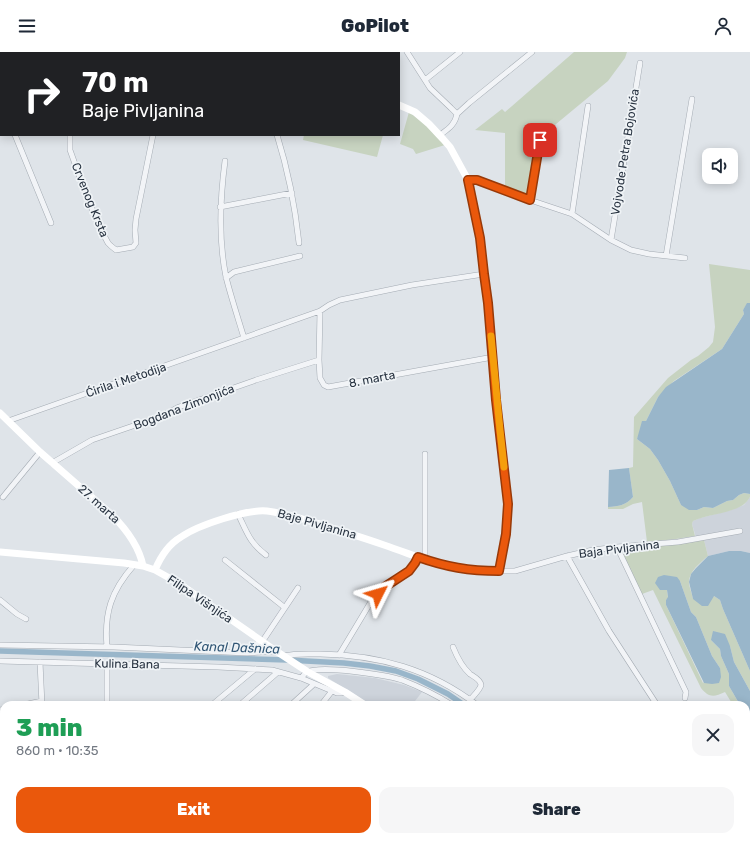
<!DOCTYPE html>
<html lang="en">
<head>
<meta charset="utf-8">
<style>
	:root { --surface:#fff; --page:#f6f6f7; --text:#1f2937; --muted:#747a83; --accent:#ea580c }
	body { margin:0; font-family:Rubik,sans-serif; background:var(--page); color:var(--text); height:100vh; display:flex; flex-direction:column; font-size:15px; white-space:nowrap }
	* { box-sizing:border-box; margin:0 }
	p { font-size:13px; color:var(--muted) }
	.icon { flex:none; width:22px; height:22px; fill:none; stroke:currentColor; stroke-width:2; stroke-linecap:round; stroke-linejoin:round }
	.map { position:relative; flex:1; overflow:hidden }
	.details { position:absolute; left:0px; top:649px; width:750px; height:140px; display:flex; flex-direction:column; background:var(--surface); border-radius:12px 12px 0 0; box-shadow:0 2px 10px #0003 }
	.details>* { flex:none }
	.top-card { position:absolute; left:0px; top:0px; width:400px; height:84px; box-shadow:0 2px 10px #0003; background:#202124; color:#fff; overflow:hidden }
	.controls { position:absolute; left:702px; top:96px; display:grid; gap:8px }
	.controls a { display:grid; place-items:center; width:36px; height:36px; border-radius:8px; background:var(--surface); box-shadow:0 2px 10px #0003; font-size:20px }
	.pin { position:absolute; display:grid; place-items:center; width:34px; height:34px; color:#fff; margin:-17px; border-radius:8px; box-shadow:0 2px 6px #0006 }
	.me { position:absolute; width:44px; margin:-22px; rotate:50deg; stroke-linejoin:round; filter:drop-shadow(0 0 3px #0008) }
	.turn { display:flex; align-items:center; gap:14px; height:84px; padding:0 16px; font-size:18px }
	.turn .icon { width:52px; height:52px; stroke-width:2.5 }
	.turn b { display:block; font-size:28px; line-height:34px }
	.round { display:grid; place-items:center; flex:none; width:42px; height:42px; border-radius:12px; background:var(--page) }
	.headline { display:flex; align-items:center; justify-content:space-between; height:68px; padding:0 16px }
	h1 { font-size:24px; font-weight:800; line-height:30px; color:#1e9e55 }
	.cta { display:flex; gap:8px; margin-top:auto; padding:8px 16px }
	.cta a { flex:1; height:46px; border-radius:12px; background:var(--accent); color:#fff; font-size:16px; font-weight:800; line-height:46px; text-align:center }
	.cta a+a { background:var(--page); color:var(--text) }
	header { display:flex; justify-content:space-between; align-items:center; height:52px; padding:0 16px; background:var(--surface); font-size:18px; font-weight:800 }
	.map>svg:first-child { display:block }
	.built { fill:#cdd3db }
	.green { fill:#c7d3c0; fill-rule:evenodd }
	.water { fill:#99b6ca }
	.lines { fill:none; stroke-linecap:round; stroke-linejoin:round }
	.canal { stroke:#99b6ca; stroke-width:5.5 }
	.street-casing { stroke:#a4abb3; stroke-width:6 }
	.street { stroke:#f2f4f7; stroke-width:5 }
	.secondary { stroke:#fff; stroke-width:7 }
	.route-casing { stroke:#983908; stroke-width:10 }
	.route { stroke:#ea580c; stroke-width:7 }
	.slow { stroke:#f59e0b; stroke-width:7 }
	.labels { text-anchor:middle; stroke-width:3.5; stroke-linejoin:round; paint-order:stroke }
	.street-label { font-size:12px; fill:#283341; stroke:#eff3f6 }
	.water-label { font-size:13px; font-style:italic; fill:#315675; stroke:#eff3f6 }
</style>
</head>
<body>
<header><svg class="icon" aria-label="menu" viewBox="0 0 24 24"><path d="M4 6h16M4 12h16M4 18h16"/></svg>GoPilot<svg class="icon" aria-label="person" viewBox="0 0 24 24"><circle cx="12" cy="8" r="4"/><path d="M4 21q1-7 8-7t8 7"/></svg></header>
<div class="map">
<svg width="750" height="789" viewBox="0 0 750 789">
	<rect width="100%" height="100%" fill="#dfe4e9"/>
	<path class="built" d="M750 445V501L741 499H729L708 504 704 488 697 489 692 472 693 469 700 466 731 458 744 453Z
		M337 622 375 626 404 633 422 640 412 653H371L328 626V624Z"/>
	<path class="green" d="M574 0H627L625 6 608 29 544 82 538 83 529 141 527 142 505 134V81L475 78 502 57 505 60Z
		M409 60 425 72 445 93 416 102 413 97 400 92Z
		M304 83H383L377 105 303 88Z
		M709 212 750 218V251L747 252 743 258 744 262 722 297 674 329 658 345 637 387 650 397 658 408 670 429 681 453 697 458 704 455 713 456 727 449 733 448 739 443 744 441 750 442V445C748 448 746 451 743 453 729 462 708 462 693 469L692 472 695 484 676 487 647 490 642 450 633 452 623 457H608V455C619 454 625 454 633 445L629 416 633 415 634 365 668 326 691 308 698 304 709 295 713 290 715 275Z
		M704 488 708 504C700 511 688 520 689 532 690 537 692 542 693 547L714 544 720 548 723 557 750 619V639L734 610 730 594 711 588 720 597 721 604 729 622V634L740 653H733L725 640C714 645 709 646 701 636L653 538 642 542 620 497 622 496 670 493ZM680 529 691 560 696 565 712 604 720 616 703 631 666 553V548L668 546 667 538Z"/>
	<path class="water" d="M747 251H750V442L744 441 739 443 733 448 727 449 713 456 704 455 697 458H689L681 453 670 429 658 408 650 397 637 387 642 369H646L658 345 666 335 722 297 744 262 743 258Z
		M629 416 633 445C625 454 619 454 608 455L609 418Z
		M729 499H741L750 501V619L723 557 720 548 714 544 708 554H702L693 547 689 530 691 522 696 516 708 504Z
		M664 523 677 525 680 529 691 560 696 565 712 604 720 616 721 625 719 631 712 632 704 631 666 553V548L668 545 667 538H660L655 531 658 525Z
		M713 579 725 582 730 594 734 610 750 639V669L746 663V653H740L729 634V622L721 604 720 597 711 588Z"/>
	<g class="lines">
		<path class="canal" d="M0 599 287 608 344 611 370 614 396 619 418 627 448 642 464 653
			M632 785 637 789"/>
		<g class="street-casing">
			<path id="street" d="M252 0 253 1
				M309 0 310 1
				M407 0 430 36 451 56 457 62C455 73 448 77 440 83
				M12 1 13 0
				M0 14 1 13
				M425 28 460 0
				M0 47 1 49
				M457 62 469 51 532 0
				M15 83 51 171
				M70 83V98L84 137 99 174 108 191 111 194 116 198 133 195 136 191 135 178 136 167 153 83
				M277 83C288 118 295 154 299 191
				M225 109C220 147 218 186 226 225 231 245 238 266 244 286
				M468 128H477L530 148 572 162 611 188 631 198 649 202 685 206
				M530 148 540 88
				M220 155 292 141
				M572 162 588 54
				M611 188 640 11
				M666 204 692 47
				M226 226 234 220 300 204
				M320 259 319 308 320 326 324 333 328 335 493 305
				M8 369 320 259 329 253 340 248 412 233 484 222
				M52 411 92 388 162 364 179 355 256 328 319 308
				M3 445 40 400
				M238 462C247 480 249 490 266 503
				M617 495 686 640 685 646
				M567 504 609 579 657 653
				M425 507V402
				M225 508 284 555
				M499 519H515L567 504 593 498 617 495 678 490 740 479
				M0 548 17 562 26 567
				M259 588 255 595 247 601 276 599
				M262 590 298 536
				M0 593 114 595 247 601
				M107 595C104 561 111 539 134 513
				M453 595C457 605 462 615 470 622 473 624 481 628 481 633 480 638 473 644 470 648
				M339 603 372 548 383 536 409 519 415 511 418 505
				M284 604C295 601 308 602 320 602 379 603 430 617 477 653
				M0 609 218 615 272 618 301 626 337 641H341L345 640
				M40 610 42 653
				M301 626C303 624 305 621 307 620 322 613 386 623 402 628 420 635 436 643 452 653
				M23 653 42 649
				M107 653V612
				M212 653 255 617
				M240 653 278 620
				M291 653 314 632
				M321 653 332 639
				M0 658 4 657
				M0 700H4
				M0 748H4
				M0 773 4 771
				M134 785 135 789
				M399 785 402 789
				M526 785 533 789
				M621 785 626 789
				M646 785 653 789
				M169 789 174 785
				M240 789 246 785
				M345 789 350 785
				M449 789 453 785"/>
		</g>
		<use href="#street" class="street"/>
		<path class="secondary" d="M86 0 92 1
			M0 361 40 400 112 463C126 477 139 494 143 514
			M0 500 124 511 143 514 155 518 180 532 276 599 308 620 345 640 365 653
			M155 518C160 506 169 492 181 485 198 473 247 457 267 459 286 461 305 468 323 473 344 480 364 486 384 493 405 500 426 509 448 515 465 519 482 519 499 519L506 483 508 452 496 348 488 251 478 172 468 128 450 95 443 87 429 72 415 60 399 53
			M471 785 474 789"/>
	</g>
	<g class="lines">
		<g class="route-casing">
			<path id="route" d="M378 542 383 536 409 519 415 511 418 505C446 515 469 519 499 519L506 482 508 452 496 348 488 251 484 222 480 186 468 128H477L530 148 540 88"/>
		</g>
		<use href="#route" class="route"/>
		<path class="slow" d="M491 284 500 378 504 415"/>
	</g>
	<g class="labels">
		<g class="street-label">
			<text transform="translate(625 100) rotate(-81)" y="4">Vojvode Petra Bojovića</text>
			<text transform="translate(90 148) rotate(68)" y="4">Crvenog Krsta</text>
			<text transform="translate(372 327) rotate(-11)" y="4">8. marta</text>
			<text transform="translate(126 328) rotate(-19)" y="4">Ćirila i Metodija</text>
			<text transform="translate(184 355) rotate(-21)" y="4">Bogdana Zimonjića</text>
			<text transform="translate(99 452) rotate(42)" y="4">27. marta</text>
			<text transform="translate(317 472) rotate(16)" y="4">Baje Pivljanina</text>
			<text transform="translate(619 497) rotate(-7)" y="4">Baja Pivljanina</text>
			<text transform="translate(200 547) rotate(34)" y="4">Filipa Višnjića</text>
			<text transform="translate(127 612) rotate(1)" y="4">Kulina Bana</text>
		</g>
		<g class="water-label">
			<text transform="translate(237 595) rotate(2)" y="5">Kanal Dašnica</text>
		</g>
	</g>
</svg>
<div class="controls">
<a><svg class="icon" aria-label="sound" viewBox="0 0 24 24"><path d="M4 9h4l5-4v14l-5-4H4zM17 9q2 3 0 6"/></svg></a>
</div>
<div class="pin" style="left:540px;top:88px;background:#d93025"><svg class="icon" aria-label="arrive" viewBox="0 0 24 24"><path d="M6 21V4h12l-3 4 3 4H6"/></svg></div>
<svg class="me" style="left:378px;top:542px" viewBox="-20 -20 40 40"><path d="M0-17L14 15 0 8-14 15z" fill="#ea580c" stroke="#fff" stroke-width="4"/></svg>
<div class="top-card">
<div class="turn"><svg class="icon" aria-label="right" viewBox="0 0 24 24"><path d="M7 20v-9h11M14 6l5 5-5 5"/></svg><div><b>70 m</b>Baje Pivljanina</div></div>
</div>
<section class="details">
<div class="headline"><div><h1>3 min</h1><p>860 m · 10:35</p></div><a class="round"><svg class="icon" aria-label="close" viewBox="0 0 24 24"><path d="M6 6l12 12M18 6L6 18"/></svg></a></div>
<div class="cta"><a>Exit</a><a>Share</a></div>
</section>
</div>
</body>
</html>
